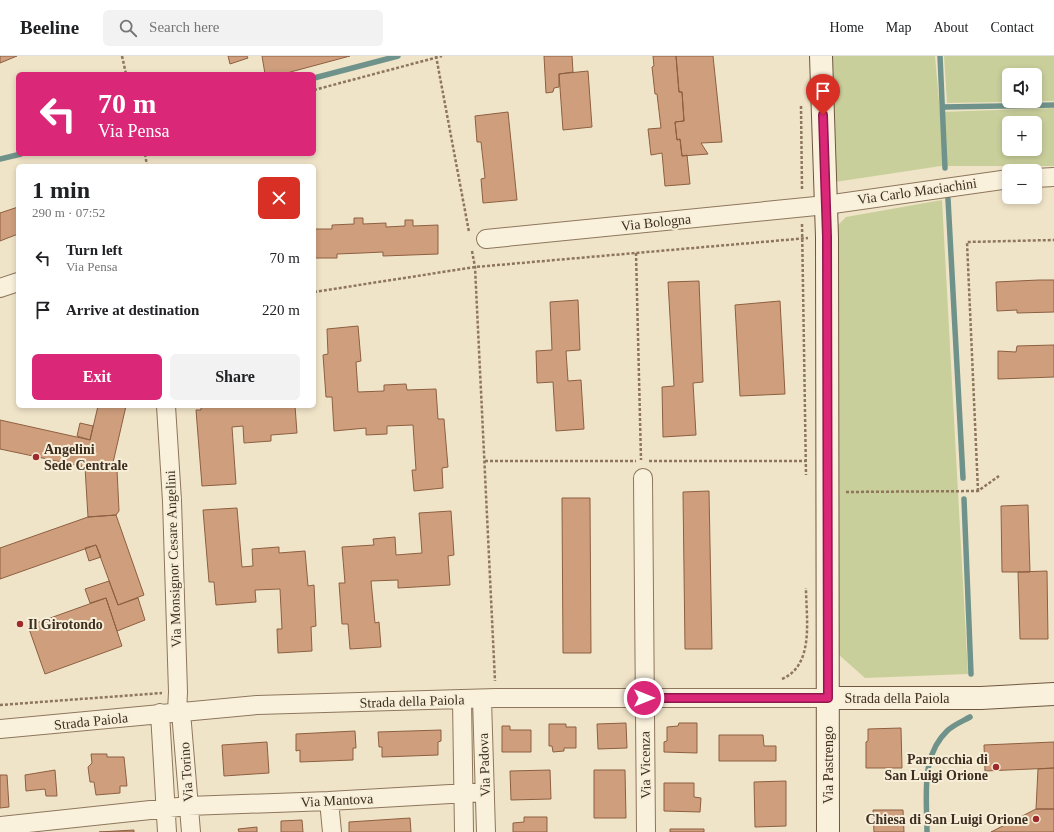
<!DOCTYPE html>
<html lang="en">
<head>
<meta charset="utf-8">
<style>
	:root { --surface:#fff; --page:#f2f2f2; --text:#202124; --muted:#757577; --line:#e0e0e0; --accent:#db2777 }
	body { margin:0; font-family:"Times New Roman",serif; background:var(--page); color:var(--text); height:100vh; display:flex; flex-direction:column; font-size:15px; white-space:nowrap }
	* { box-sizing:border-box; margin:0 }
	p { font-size:13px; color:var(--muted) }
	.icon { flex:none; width:22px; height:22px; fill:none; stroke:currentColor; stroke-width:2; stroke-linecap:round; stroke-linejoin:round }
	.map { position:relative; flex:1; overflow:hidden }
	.sheet { position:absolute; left:16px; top:108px; width:300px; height:244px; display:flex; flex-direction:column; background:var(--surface); border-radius:6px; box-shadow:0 2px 6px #0003 }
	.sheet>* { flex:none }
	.hud { position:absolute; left:16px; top:16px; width:300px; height:84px; border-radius:6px; box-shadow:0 2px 6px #0003; background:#db2777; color:#fff; overflow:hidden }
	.tools { position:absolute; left:1002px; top:12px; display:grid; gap:8px }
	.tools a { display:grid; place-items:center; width:40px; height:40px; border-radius:6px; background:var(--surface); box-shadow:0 2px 6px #0003; font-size:20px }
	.pin { position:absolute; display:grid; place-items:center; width:34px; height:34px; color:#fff; margin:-41px -17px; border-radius:50% 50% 50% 0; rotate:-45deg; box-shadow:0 0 4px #0007 }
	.pin .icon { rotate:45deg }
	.me { position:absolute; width:44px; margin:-22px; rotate:90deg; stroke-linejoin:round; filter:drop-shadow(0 0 3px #0008) }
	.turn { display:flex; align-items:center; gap:14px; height:84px; padding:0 16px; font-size:18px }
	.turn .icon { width:52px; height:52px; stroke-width:2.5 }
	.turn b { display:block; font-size:28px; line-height:34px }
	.round { display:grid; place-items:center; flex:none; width:42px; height:42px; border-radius:6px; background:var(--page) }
	.head { display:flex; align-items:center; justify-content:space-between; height:68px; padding:0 16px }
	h1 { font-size:24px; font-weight:700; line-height:30px }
	.primary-button { display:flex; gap:8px; margin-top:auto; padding:8px 16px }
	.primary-button a { flex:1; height:46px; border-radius:6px; background:var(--accent); color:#fff; font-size:16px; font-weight:700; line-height:46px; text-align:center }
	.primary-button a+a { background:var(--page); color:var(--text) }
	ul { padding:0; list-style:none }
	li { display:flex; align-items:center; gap:12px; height:52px; padding:0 16px }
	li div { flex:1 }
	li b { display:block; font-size:15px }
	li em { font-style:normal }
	header { display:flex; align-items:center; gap:24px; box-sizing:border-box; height:56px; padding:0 20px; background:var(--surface); border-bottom:1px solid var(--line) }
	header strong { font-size:19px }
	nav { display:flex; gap:22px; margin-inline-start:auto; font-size:14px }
	.search { width:280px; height:36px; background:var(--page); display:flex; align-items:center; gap:10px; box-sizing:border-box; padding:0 14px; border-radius:6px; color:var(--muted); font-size:15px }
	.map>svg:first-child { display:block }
	.green { fill:#c9cf9b; fill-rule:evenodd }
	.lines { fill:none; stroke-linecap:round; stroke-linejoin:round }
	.stream { stroke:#6f938a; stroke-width:5.5 }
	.building { fill:#cf9f7d; stroke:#8d5f41 }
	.street-casing { stroke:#8d765c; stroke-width:20 }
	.secondary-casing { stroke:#6f573f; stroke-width:24 }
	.path { stroke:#8d765c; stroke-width:2.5; stroke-dasharray:3 2; stroke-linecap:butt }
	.street { stroke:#faf1dc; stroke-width:18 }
	.secondary { stroke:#faf1dc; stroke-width:22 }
	.route-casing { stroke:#8e194d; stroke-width:10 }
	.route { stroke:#db2777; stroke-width:7 }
	.poi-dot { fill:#9e2a2b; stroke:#f7eed8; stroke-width:1.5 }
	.labels { text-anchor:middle; stroke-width:4; stroke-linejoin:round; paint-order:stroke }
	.street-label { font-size:14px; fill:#3d2e20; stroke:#f7eed8 }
	.poi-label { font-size:14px; font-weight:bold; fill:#3d2e20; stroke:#f7eed8; text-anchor:start }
</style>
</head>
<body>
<header>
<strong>Beeline</strong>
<div class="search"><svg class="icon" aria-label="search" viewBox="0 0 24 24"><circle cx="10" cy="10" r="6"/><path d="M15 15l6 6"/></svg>Search here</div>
<nav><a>Home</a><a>Map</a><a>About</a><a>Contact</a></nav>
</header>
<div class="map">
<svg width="1054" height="776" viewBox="0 0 1054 776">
	<rect width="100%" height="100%" fill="#f0e4c8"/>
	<path class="green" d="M830 0H935L940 56 1054 52V110H941L835 126ZM1009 67H1035V93H1009Z
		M944 0H1054V45L947 47ZM1009 19H1035V45H1009Z
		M942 144 968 618 865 622 838 598 834 173 846 161Z"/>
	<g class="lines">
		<path class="stream" d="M940 0 945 112
			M314 22 398 0
			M943 51 1054 49
			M0 103 21 98
			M948 143 963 422
			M964 443 971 618
			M927 776C927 742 920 701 947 675 953 669 963 665 970 661"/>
	</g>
	<path class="building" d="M0 0H17L0 7Z
		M228 0H247L248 2 230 8Z
		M262 0H350L283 18H265Z
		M544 0H572L573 16 559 18V31L554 32 553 36 546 37Z
		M653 0H676L679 36H682L684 65 675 66 677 84 680 83 682 100 687 99 690 128 665 130 662 97 651 99 648 73 661 72 657 38H655L652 11 654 10Z
		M676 0H713L722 86 701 87 708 98 682 100 680 83 677 84 675 66 684 65 682 36H679Z
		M588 15 592 71 563 74 559 18Z
		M508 56 517 144 483 147 481 123 485 122 481 86H477L475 60Z
		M18 151V178L0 185V157Z
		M354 162H363V168L386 167V171L405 170V164H413V170L438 169V198L383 200V196L362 197 337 198V202H314V173H332V169L354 168Z
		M1039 224H1054V256L1017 257V254L997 255 996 226Z
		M699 225 703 326 693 327 696 379 663 381 662 331 674 330 668 226Z
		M578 244 580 294 566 295 568 325 581 324 584 373 556 375 553 326 537 327 536 295 552 294 550 246Z
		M780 245 785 338 740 340 735 249Z
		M358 270 361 305 356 306 358 336 384 335V329L406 328 407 334 436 333 438 363H444L448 411 442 412 443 432 414 435 412 414H416L413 369 387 370V378L366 379V372L334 375 332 341H326L323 299 328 298 327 273Z
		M1054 289V321L998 323V295L1016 296 1017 290Z
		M98 350H126L112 411H85L0 393V364L90 384Z
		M201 350H295L297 377 271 379V385L244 387 243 370 232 371 236 428 202 430 196 354H201Z
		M80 367 93 370 90 384 77 380Z
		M85 411H112L117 414 119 455 116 459 88 461Z
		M709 435 712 593H685L683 436Z
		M562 442H590L591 597H563Z
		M1028 449 1030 516H1002L1001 450Z
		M237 452 242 511 253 510 252 493 279 491V497L305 495 308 530 314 529 316 570 311 571 312 595 278 597 277 573H282L280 533 255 534 256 546 216 549 214 526H209L203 454Z
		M451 455 454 499 448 500 450 529 398 532V524L371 525 375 567 379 566 381 591 350 593 348 568H342L339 527H345L342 491 374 489 373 483 395 481 396 499 422 497 419 457Z
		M116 459 144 539 118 549 96 489 0 523V492L88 461Z
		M96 489 101 501 89 505 85 492Z
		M1047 515 1048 583H1020L1018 516Z
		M109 525 118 549 138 542 145 564 117 575 106 542 90 547 85 533Z
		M106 542 122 590 45 618 28 570Z
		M626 667 627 692 598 693 597 668Z
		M679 667H697V697L664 696V686L667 685V671L678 670Z
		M549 668H566V671H576V692H564V695L553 696 552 690H549Z
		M502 670H510V674H531V696H502Z
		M901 672 902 712H866V686L868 685V673Z
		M441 674V685L438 686V699L382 701V691H379L378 676Z
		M355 675 356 692H353V704L300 706V694L296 695V678Z
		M719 679H763L764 690H776V705H719Z
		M267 686 269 717 224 720 222 689Z
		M1054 686V712L985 715 984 689Z
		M91 698H107V701H124L127 730H120V737L96 739 94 726H90L88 711 92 707Z
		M1054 712V753H1036L1038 713Z
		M55 714 57 740H46L45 733 26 735 25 719Z
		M550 714 551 743 511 744 510 715Z
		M594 714H625L626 762H594Z
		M0 719H7L9 751 0 752Z
		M786 725V770L755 771 754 726Z
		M664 727H694V741L701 742 700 756 664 755Z
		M1036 753H1054V776H991Z
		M873 754H903L904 776H874Z
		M524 761H547V776H513V767L524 766Z
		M410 762 411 776H349V766Z
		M302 764 303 776H281V765Z
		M257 771V776H239L238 773Z
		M670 773H704V776H670Z
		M134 774V776H99Z"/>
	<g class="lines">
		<g class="street-casing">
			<path id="street" d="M1035 122 1054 121
				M486 183 826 149 1009 123
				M0 232 18 226
				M166 350 172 445 178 636 177 656
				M643 422 646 776
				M462 643 464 776
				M482 643 486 776
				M181 656 191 776
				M160 657 167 776
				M0 673 257 649 496 642H828
				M329 745 332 776
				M0 770 188 750 329 745 485 736"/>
		</g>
		<g class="secondary-casing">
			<path id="secondary" d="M821 0 827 181 828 776
				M828 642H981L1054 638"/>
		</g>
		<path class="path" d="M122 0 126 18
			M436 0 469 176
			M314 34 442 0
			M801 50 802 133
			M145 98 147 110
			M802 168 806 419
			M472 195 475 211 495 625
			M636 197 641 404
			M314 236 475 211 808 182
			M485 405H636
			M649 405H806
			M978 435 967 186 1054 184
			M846 436 978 435 999 420
			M782 623C815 609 806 562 806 532
			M0 649 162 637"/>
		<use href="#street" class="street"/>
		<use href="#secondary" class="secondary"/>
	</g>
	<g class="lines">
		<g class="route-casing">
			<path id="route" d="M644 642H828L827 181 823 59"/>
		</g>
		<use href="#route" class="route"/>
	</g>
	<g class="poi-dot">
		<circle cx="36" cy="401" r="4"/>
		<circle cx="20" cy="568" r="4"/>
		<circle cx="996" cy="711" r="4"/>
		<circle cx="1036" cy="763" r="4"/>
	</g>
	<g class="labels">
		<g class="street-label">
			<text transform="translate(917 135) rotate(-8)" y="5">Via Carlo Maciachini</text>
			<text transform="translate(656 166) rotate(-6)" y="5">Via Bologna</text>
			<text transform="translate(173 503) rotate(-92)" y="5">Via Monsignor Cesare Angelini</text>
			<text x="897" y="647">Strada della Paiola</text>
			<text transform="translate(412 645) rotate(-2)" y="5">Strada della Paiola</text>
			<text transform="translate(91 665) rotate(-6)" y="5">Strada Paiola</text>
			<text transform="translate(484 709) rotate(-92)" y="5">Via Padova</text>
			<text transform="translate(645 709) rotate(-91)" y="5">Via Vicenza</text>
			<text transform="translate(828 709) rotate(-90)" y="5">Via Pastrengo</text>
			<text transform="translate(186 716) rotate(-94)" y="5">Via Torino</text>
			<text transform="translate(337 744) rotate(-3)" y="5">Via Mantova</text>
		</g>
		<g class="poi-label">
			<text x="44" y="398">Angelini<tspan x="44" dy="16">Sede Centrale</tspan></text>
			<text x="28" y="573">Il Girotondo</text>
			<text x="988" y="708" text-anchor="end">Parrocchia di<tspan x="988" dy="16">San Luigi Orione</tspan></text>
			<text x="1028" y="768" text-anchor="end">Chiesa di San Luigi Orione</text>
		</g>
	</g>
</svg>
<div class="tools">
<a><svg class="icon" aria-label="sound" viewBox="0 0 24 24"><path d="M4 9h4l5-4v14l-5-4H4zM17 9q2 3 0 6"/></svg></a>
<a>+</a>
<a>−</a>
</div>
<div class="pin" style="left:823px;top:59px;background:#d93025"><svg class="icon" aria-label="arrive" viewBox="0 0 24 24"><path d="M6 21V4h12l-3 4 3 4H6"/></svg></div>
<svg class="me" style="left:644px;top:642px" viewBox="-20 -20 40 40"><circle r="17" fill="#db2777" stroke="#fff" stroke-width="3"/><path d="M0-11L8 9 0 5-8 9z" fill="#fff"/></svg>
<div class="hud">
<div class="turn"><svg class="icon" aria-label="left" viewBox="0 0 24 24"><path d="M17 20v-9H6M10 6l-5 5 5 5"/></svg><div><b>70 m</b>Via Pensa</div></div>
</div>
<section class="sheet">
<div class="head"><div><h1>1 min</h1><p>290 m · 07:52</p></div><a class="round" style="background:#d93025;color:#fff"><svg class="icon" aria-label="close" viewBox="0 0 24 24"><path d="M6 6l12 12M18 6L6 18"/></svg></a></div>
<ul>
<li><svg class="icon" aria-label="left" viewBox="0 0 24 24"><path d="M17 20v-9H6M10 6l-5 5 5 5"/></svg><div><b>Turn left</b><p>Via Pensa</p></div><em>70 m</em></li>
<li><svg class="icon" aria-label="arrive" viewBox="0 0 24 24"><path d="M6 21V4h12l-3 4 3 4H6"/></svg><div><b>Arrive at destination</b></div><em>220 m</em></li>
</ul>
<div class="primary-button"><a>Exit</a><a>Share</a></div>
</section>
</div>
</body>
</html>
